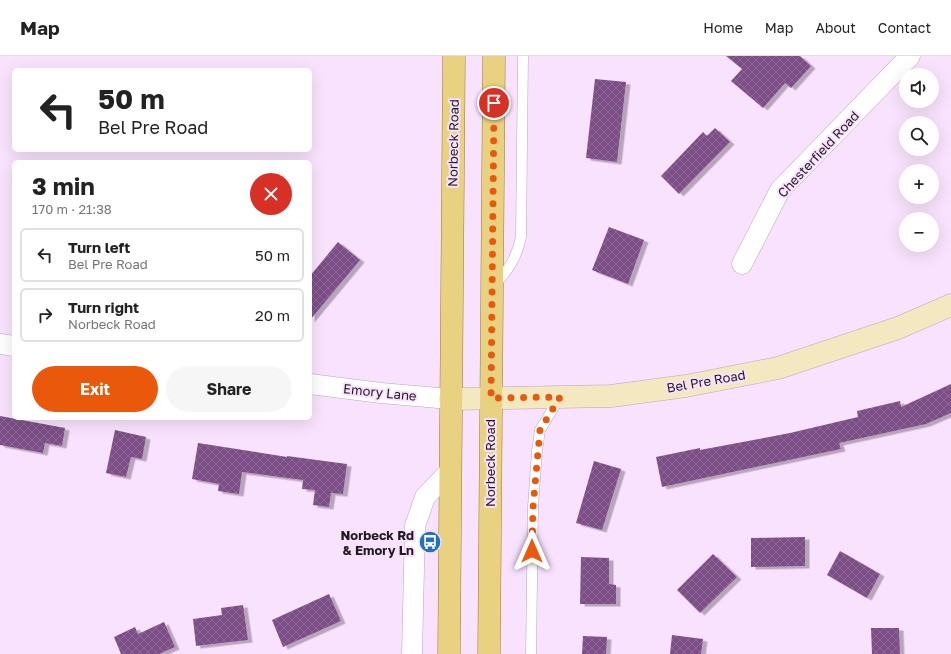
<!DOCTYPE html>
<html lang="en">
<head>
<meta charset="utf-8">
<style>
	:root { --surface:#fff; --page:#f6f6f6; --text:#222; --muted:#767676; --line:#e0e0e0; --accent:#ea580c }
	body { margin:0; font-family:"Golos Text",sans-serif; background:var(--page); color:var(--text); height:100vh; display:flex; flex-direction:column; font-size:15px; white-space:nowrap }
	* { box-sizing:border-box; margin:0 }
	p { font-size:13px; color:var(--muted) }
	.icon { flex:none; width:22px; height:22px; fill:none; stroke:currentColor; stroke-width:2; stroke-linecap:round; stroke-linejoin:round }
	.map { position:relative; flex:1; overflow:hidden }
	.panel { position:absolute; left:12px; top:104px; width:300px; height:260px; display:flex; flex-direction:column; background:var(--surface); border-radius:6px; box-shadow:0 4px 16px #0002 }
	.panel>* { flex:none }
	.top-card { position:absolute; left:12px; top:12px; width:300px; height:84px; border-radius:6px; box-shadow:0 4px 16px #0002; background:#fff; color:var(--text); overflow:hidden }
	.fabs { position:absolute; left:899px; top:12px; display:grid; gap:8px }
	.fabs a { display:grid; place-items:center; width:40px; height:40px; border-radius:50%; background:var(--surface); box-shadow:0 4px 16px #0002; font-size:20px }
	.pin { position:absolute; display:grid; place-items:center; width:34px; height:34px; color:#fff; margin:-17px; border:2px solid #fff; border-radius:50%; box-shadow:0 1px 4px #0007 }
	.me { position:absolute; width:44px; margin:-22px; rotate:0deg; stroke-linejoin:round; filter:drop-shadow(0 0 3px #0008) }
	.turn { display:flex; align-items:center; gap:14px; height:84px; padding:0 20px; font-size:18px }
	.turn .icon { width:52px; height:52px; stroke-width:2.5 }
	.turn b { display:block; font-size:28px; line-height:34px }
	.round { display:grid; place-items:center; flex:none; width:42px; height:42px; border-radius:21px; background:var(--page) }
	.headline { display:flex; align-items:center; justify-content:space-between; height:68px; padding:0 20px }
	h1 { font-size:24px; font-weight:700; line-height:30px }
	.cta { display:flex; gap:8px; margin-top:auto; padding:8px 20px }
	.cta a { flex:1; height:46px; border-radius:24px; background:var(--accent); color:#fff; font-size:16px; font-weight:700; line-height:46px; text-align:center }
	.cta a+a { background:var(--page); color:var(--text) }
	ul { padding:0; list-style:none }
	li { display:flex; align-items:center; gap:12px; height:54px; margin:0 8px 6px; padding:0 12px; border:2px solid var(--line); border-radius:6px }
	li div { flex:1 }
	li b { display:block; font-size:15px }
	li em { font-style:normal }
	header { display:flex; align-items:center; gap:24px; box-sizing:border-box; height:56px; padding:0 20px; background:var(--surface); border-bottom:1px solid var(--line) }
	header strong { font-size:19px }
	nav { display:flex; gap:22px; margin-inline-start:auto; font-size:14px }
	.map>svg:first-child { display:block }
	.building { fill:url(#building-cross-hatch); filter:url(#shadow) }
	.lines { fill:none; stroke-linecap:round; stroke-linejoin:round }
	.service-casing { stroke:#bba5bf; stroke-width:11 }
	.minor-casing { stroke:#bba5bf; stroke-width:21 }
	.secondary-casing { stroke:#bba5bf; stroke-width:23 }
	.primary-casing { stroke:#987c28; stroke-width:23 }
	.service { stroke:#fff; stroke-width:10 }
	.minor { stroke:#fff; stroke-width:20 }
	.secondary { stroke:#f3e8c0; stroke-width:22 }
	.primary { stroke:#e8d180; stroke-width:22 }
	.route { stroke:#ea580c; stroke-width:7; stroke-dasharray:0 12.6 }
	.labels { text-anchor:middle; stroke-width:4; stroke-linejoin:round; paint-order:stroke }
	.street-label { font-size:13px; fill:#201922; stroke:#f9e2fd }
	.poi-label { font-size:13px; font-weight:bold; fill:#201922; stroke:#f9e2fd; text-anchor:end }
</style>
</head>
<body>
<header>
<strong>Map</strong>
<nav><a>Home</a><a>Map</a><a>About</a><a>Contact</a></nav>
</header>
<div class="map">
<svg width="951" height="598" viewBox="0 0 951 598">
	<defs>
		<pattern id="building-cross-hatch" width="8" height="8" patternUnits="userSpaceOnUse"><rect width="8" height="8" fill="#7c4d86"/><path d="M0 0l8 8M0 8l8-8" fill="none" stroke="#8c6894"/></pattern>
		<filter id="shadow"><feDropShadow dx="4.5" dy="2.5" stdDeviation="0" flood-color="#0004"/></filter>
	</defs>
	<rect width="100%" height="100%" fill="#f9e2fd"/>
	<path class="building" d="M726 0H800L811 10 791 32 785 27 763 52 731 25 742 13Z
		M595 23 626 26 617 106 586 102Z
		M715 72 730 86 679 138 661 120 703 76 707 80Z
		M609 171 644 184 628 228 592 214Z
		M338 186 360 204 310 264V220Z
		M951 328V357L926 368 839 387 841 393 662 431 656 401 700 392V394L790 377 858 361 857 355 900 345 901 351Z
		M0 360 65 372 62 390 45 387 43 397 0 389Z
		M115 374 146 381 142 403 131 401 126 421 106 417Z
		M198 387 287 401V400L347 408 343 438 331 437 329 451 313 449 315 434 302 433 303 424 242 416 239 438 218 435 219 428 192 423Z
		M594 405 621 413 602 474 576 467Z
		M805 481V510L751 511V482Z
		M840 495 880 518 867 542 827 519Z
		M713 498 737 521 700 557 677 534Z
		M581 501 609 502V528L616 529V548H580Z
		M329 538 341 565 283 591 272 564Z
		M243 549 248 584 196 590 193 563 222 559 221 552Z
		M164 566 175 591 159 598H121L114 581 135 571 138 578Z
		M871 572H899L900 598H872Z
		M672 579 703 583 701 598H670Z
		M583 580 607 581 606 598H582Z"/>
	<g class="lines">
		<g class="service-casing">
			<path id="service" d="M494 230C508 214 517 202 521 181L523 0
				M531 598 533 451 537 395 540 374 560 341"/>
		</g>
		<g class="minor-casing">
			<path id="minor" d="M742 208 780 134 910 0
				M0 288 14 290
				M310 328 381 337 450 343
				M412 598 415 470 425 441 450 415"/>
		</g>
		<g class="secondary-casing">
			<path id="secondary" d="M450 343 611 340 686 330 778 312 898 272 951 249"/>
		</g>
		<g class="primary-casing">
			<path id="primary" d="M449 598 454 0
				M489 598 494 0"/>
		</g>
		<use href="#service" class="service"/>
		<use href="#minor" class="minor"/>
		<use href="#secondary" class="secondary"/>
		<use href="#primary" class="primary"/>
	</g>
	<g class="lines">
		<path class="route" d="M494 47 491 342 560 341 540 374 533 451 532 495"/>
	</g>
	<defs>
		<g id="bus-disc" transform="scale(1.15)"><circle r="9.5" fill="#2171c0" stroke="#f9e2fd"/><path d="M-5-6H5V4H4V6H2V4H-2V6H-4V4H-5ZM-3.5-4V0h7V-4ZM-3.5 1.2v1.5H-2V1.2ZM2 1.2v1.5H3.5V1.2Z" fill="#fff"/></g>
	</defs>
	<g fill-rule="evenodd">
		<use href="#bus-disc" x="430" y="486"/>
	</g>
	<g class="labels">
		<g class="street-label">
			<text transform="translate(453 87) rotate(-89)" y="5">Norbeck Road</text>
			<text transform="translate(818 98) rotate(-47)" y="5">Chesterfield Road</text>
			<text transform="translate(706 325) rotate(-10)" y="5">Bel Pre Road</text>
			<text transform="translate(380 336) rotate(6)" y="5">Emory Lane</text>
			<text transform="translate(490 407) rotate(-90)" y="5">Norbeck Road</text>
		</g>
		<g class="poi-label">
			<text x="414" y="484">Norbeck Rd<tspan x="414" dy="15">&amp; Emory Ln</tspan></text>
		</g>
	</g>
</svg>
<div class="fabs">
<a><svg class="icon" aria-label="sound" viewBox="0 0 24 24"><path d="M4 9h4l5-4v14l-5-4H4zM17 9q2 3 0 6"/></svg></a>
<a><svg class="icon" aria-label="search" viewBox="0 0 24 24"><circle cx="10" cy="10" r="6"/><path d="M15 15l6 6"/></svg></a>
<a>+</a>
<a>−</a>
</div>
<div class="pin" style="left:494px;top:47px;background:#d93025"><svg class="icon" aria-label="arrive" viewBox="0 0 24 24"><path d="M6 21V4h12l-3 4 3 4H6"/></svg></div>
<svg class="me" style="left:532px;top:495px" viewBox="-20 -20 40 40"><path d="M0-17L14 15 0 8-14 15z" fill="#ea580c" stroke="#fff" stroke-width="4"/></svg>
<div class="top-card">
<div class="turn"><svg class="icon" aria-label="left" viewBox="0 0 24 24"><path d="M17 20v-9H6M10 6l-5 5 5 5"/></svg><div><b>50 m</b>Bel Pre Road</div></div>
</div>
<section class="panel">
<div class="headline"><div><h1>3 min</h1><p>170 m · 21:38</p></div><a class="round" style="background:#d93025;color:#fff"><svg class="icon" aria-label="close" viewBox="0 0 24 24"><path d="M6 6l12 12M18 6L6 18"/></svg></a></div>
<ul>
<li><svg class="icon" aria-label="left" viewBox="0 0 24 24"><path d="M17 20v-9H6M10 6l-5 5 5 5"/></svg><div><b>Turn left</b><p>Bel Pre Road</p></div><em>50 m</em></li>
<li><svg class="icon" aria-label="right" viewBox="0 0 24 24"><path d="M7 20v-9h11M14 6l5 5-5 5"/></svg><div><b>Turn right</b><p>Norbeck Road</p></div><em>20 m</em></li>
</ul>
<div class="cta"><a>Exit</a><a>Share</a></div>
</section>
</div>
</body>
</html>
